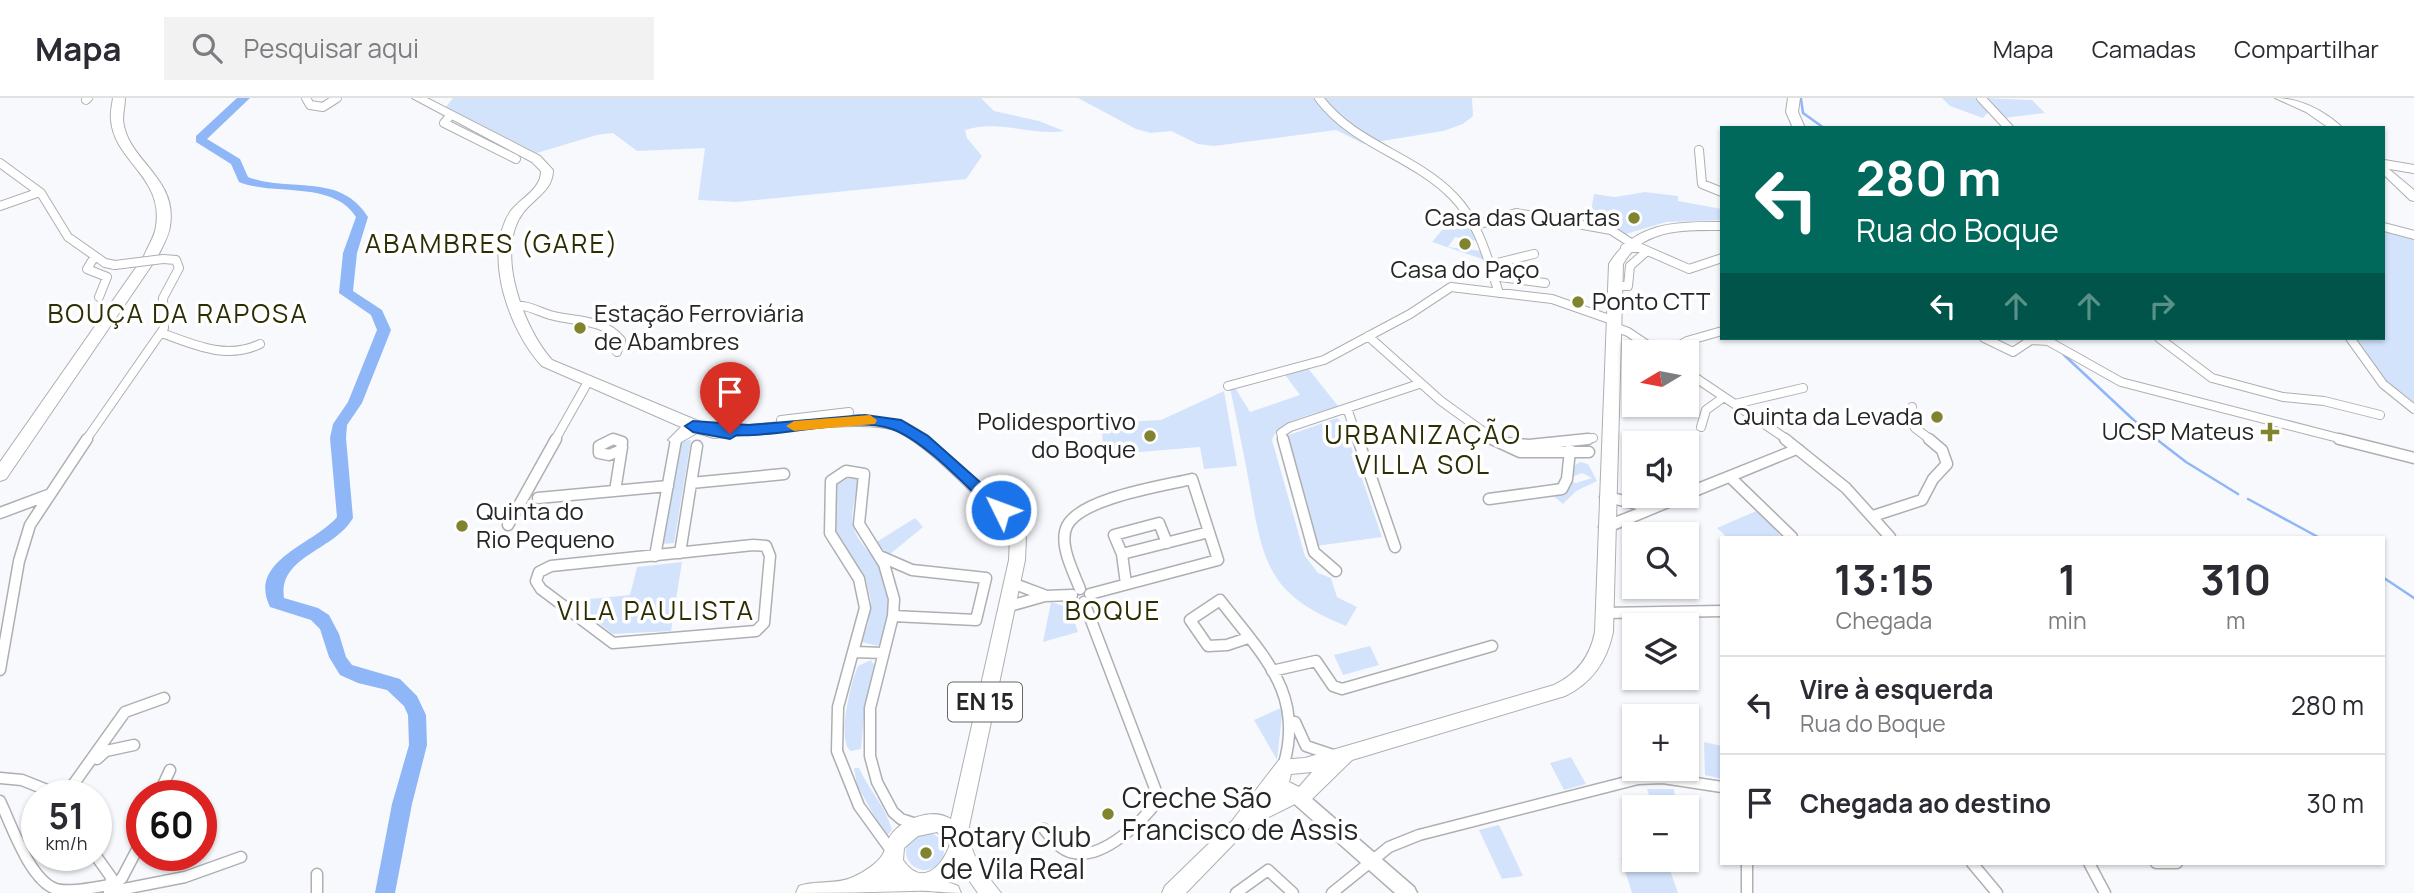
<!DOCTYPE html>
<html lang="pt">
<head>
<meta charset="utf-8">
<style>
	:root { --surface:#fff; --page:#f2f2f3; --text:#2b2b33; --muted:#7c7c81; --line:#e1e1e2 }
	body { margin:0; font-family:Manrope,sans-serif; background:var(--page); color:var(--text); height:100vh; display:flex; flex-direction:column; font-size:26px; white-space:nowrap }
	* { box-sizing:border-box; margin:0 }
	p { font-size:23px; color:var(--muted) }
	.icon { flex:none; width:38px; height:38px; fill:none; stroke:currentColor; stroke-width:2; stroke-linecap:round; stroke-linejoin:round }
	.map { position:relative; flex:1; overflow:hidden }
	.drawer { position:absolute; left:1720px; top:438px; width:665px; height:329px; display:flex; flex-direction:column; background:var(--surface); border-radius:0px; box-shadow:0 2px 5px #0004 }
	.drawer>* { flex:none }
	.banner { position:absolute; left:1720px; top:28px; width:665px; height:214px; border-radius:0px; box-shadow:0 2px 5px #0004; background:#00695c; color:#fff; overflow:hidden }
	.needle { width:46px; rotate:260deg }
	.buttons { position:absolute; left:1622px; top:242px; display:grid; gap:14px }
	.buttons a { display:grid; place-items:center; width:77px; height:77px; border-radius:0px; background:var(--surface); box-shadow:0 2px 5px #0004; font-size:35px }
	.speed { position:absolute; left:21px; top:682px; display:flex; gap:14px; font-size:35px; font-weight:700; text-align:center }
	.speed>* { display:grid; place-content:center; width:91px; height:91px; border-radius:50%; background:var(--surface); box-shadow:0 2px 5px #0004; line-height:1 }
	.speed small { font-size:18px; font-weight:400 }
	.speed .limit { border:10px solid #d22; background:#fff; color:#111 }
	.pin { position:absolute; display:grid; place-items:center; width:60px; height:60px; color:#fff; margin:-72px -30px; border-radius:50% 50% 50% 0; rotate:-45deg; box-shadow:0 0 7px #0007 }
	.pin .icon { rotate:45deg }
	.me { position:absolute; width:77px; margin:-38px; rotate:312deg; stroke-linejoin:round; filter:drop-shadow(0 0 5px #0008) }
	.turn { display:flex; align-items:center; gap:24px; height:147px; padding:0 21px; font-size:32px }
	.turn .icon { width:91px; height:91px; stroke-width:2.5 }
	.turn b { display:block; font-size:49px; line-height:60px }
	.lanes { display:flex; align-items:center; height:66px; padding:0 21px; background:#0003; justify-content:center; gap:35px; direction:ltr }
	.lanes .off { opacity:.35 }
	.eta { display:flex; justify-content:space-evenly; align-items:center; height:119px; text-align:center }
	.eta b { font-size:42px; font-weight:700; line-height:49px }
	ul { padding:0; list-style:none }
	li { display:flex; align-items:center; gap:21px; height:98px; padding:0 21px; border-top:2px solid var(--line) }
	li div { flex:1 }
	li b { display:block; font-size:26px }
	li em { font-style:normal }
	header { display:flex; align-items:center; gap:42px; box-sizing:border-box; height:98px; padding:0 35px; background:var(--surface); border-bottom:2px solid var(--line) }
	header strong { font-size:33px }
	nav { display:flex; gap:38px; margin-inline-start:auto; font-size:24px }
	.search { width:490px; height:63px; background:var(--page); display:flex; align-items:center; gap:18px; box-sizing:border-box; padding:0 24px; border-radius:0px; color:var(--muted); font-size:26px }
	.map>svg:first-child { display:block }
	.green { fill:#d4e3fc }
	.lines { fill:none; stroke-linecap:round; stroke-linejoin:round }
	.stream { stroke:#8fb6f6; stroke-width:2.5 }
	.river { fill:#8fb6f6; fill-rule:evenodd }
	.street-far1-casing { stroke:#aeafb2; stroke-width:10 }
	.street-casing { stroke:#aeafb2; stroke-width:13 }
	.secondary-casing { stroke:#aeafb2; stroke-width:3 }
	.primary-casing { stroke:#aeafb2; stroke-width:2 }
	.highway-casing { stroke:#aeafb2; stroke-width:2 }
	.street-far1 { stroke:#fff; stroke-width:8 }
	.street { stroke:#fff; stroke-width:10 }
	.secondary { fill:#fff; fill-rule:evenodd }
	.primary { fill:#fff; fill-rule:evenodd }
	.highway { fill:#fff; fill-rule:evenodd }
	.street-bridge-casing { stroke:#aeafb2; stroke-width:10; stroke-linecap:butt }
	.street-bridge { stroke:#fff; stroke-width:8 }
	.route { fill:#1a73e8; stroke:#114b97; stroke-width:2 }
	.slow { fill:#f59e0b }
	.poi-dot { fill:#81842e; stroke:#fff; stroke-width:2.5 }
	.labels { text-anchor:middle; stroke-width:7; stroke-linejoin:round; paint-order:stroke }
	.shield { fill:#fff; stroke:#666768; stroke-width:2 }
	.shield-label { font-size:23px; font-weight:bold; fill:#252627 }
	.poi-label { font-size:24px; fill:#252627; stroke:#fff; text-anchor:end }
	.neighbourhood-label { font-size:26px; letter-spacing:2px; fill:#2d2e04; stroke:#fff }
	.near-poi-label { font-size:28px; fill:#252627; stroke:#fff; text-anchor:start }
</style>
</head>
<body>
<header>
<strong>Mapa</strong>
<div class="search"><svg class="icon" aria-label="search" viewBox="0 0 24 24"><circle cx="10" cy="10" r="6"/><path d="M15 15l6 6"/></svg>Pesquisar aqui</div>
<nav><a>Mapa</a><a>Camadas</a><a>Compartilhar</a></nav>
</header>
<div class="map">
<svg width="2414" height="795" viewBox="0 0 2414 795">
	<rect width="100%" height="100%" fill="#f8f9fd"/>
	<path class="green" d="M453 0H981L994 13 1039 23 1064 33C1029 38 1001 21 965 32L967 40 982 58 966 81 736 104 698 102 705 50 637 53 613 35 597 37 537 55 445 10Z
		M1078 0H1472L1473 18 1463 26 1443 33 1364 46 1336 32 1214 48 1198 46 1171 33 1151 35 1136 31Z
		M1942 0H1977L1989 13 1983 20 1950 8Z
		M1984 0 2032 2 2045 15 2004 20Z
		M1645 94 1678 98V103L1722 111V122L1666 124 1626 136 1612 129 1589 125 1594 96 1615 99Z
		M1472 128 1482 144 1455 139 1448 149 1482 153 1485 162 1432 144 1442 132Z
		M2384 130 2414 138V308L2380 278 2353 240H2384Z
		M1307 269 1338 308C1320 315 1278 321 1272 342L1305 458 1318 475 1331 480 1337 499 1357 509 1346 528C1269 497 1263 466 1250 390 1244 356 1237 323 1230 290L1234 288 1250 314 1300 297 1283 274Z
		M1224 293 1237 368 1204 371 1200 349 1104 357 1102 335 1122 324 1161 322Z
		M1337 320 1343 325 1382 439 1316 448 1286 338Z
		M691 342 674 445 662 446 680 343Z
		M1580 364 1588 366 1597 383 1576 393 1563 406 1551 396H1566L1570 383 1576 385 1592 380 1582 375 1570 380 1572 369Z
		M843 380 858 381C857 398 849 414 854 431 858 443 869 453 876 463 890 485 894 526 878 548L862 544 868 526 871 503 866 482 838 442 834 430 835 388Z
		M1756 413 1768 422 1781 439H1727L1717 430Z
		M915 420 923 429 889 457 875 445Z
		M682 464 671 533 613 536 570 503 630 497 637 469Z
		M1051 504 1070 510 1078 534 1043 544Z
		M1370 548 1379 567 1343 577 1334 557Z
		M871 562 874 567 865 608 861 651 851 653C836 644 851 583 858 568Z
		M1283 609 1277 662 1254 622Z
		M1704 644 1722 648V681L1705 677Z
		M1571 659 1586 686 1564 692 1550 665Z
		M854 670H859C869 692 886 709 892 732L886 739 857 687Z
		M1647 691H1674L1676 709H1653Z
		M1499 727 1502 733 1523 778 1502 781 1479 732Z
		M906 753a19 19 0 1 1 38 0a19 19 0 1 1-38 0Z
		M1634 758V761H1666L1678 795H1632L1621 760Z"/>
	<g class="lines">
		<path class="stream" d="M1801 1 1803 15 1824 30
			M2064 257 2139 327
			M2151 337 2186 364 2238 396
			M2248 401 2318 439
			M2384 480 2414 500"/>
		<path class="river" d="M237 0H250L207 41 240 61 248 79C290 95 340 74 368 119L357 155 353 193 382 212 391 232 362 305 347 327 346 340 353 420C334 453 278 458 284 500L318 510 329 517 339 536 346 559 352 567 400 581 417 598 426 617 427 647 412 706 395 795H375L392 706 409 647 408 617 404 608 387 592 358 585 340 577 329 559 320 531 311 522 270 509C247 462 315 446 337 419L330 340 333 326 348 304 377 232 371 217 339 195 343 155 356 119C333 82 274 98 239 84L231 66 196 44V38Z"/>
		<g class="street-far1-casing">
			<path id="street-far1" d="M306 0 310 7 323 9 337 0
				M1319 0C1354 47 1413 57 1453 98 1479 124 1488 162 1499 195
				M1981 0 2009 30
				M86 2 88 0
				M450 18 444 25 516 61
				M1699 52 1702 86 1722 94
				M0 65 41 95 68 139 105 165 115 167
				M2384 66 2414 71
				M0 108 40 94
				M1474 128 1516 115 1611 132 1631 145
				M2384 129 2414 137
				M1625 150H1641L1689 171 1722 160
				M95 158 87 171 107 179 99 199
				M1489 167 1534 156
				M1493 178 1545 185
				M1613 188H1628L1630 168 1647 153
				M513 208C527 206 537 213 550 217 575 224 602 220 621 242L617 254
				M1612 228 1628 234 1658 254
				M162 235C194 247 227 262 260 246
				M1368 238 1441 303 1495 342
				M1984 240 2013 254 2031 242 2048 243 2121 284 2346 342
				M2159 240 2212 280 2283 299 2324 303 2380 317
				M2350 240 2383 286 2414 311
				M1669 254 1687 243 1722 233
				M1687 274 1788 342
				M1228 288 1324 262 1410 216 1451 189 1552 201 1612 222
				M1735 306 1803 290
				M1912 309 1908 315 1915 330 1931 342
				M1347 310 1358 342
				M781 322 849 314
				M1701 329 1706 312 1724 299
				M86 342 164 230 163 200 179 170 176 162 163 161
				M555 342 589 282
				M610 342H617
				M1283 342 1281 335 1290 329 1419 286
				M1572 342 1593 340"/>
		</g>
		<g class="street-casing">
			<path id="street" d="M613 341 622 344 621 352 609 357 599 355V348Z
				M1283 341 1314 454 1336 473
				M1358 341 1395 449
				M1492 341 1520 354H1589
				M1785 341 1846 390 1890 439
				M2339 341 2414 360
				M1506 345 1529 347 1588 341
				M1730 379 1792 439
				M691 385 784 376
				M615 393 622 349
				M538 400 668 388
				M1489 401 1562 391 1567 381 1570 352
				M0 415 48 397
				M1873 418 1922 402 1933 381 1947 366 1942 352 1929 341
				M508 427 556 341
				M753 447 766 448 770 458 764 525 756 533 613 545 541 491 536 483 539 474 551 468Z
				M680 455 697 348
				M1122 456 1114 437 1159 425 1167 445
				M655 458 676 342
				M882 459 912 472 986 480 976 522 893 518
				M1012 485 1044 497
				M1126 486 1122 456 1209 434
				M1080 491C1074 475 1058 446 1067 428 1081 400 1163 388 1192 381L1218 462 1090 496
				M1006 509 1045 498 1072 497
				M1603 515 1722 513
				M1248 540 1227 547 1208 548 1190 522 1220 502C1263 558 1307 597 1282 672
				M854 554 883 555
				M0 572 19 463 30 427 87 341
				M1272 573 1316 563 1333 588 1342 591 1492 548
				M1295 624 1306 648 1333 657
				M97 661 106 653 134 647
				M0 680 22 682 62 698
				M65 698 125 614 164 600
				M158 698 170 672
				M0 703C11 726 30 783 56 791 72 795 94 789 111 787
				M1044 731C1052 741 1060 752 1073 755 1103 762 1143 723 1159 701L1084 504
				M893 755 859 708 837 653 838 609 865 510 859 481 830 435 831 383 846 373 864 376 859 426 884 466 894 501 893 518 870 610V658L877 684 893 714 901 721 916 726
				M96 758 111 779 110 790
				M1747 765V795
				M1972 765 1997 795
				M2089 765 2105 795
				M2156 765H2177
				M317 776V795
				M110 791 122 780 142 742
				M109 794 185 779 241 759
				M1236 795 1268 772 1293 795
				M1332 795 1389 749 1419 737 1638 681 1663 680 1722 689"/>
		</g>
		<g class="secondary-casing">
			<path id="secondary" d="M1797 346 1802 348 1804 351 1802 354 1611 433H1601L1599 429 1601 425 1637 411 1602 403 1600 399 1602 395 1607 394 1653 404 1670 397H1687V390Z
				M1297 691 1303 693 1414 789 1417 795H1395L1291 703 1289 698 1291 693Z"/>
		</g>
		<g class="primary-casing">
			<path id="primary" d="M412 0H427L540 58 553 72C553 93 534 100 523 115 494 153 524 231 552 262L715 330 859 317 905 324 927 337 1016 418 1026 440 1025 462 967 738 978 766 1001 795H978L961 771 948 784 958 788 961 795C945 795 926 792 912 793 873 794 835 795 796 795L799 788C816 782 837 787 853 779 863 775 878 765 883 756 886 751 886 745 889 740 900 721 932 709 951 721L1009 462 1010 440 1003 425C975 399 932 351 899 334 868 319 753 337 714 340L697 335 676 347 668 342 681 329 542 268C510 234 482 158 510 114 520 100 541 92 541 73L532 64ZM937 734 950 746C943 768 922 790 903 762L904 750 918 738Z
				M1788 0H1800L1798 14 1805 30H1793L1786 14Z
				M2275 0C2300 0 2325 13 2343 30H2329L2306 14Z
				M2384 67 2414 92V103L2410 102 2384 77Z
				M1722 124V132C1685 132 1643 130 1623 166L1613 534C1607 563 1592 585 1565 598L1352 662 1310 703 1295 706 1251 728 1186 795H1162L1165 788 1232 723 1279 662 1305 660 1554 587C1577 576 1590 559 1595 534L1609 166C1635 123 1677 124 1722 124ZM1312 674 1299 689 1289 684 1291 676Z"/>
		</g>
		<g class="highway-casing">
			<path id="highway" d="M113 0H125C125 7 123 15 123 22 127 63 178 79 170 128 169 138 162 149 158 158L6 381 0 383V364L144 158C148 148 155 138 156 128 164 79 114 63 111 22 110 15 112 7 113 0Z"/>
		</g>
		<use href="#street-far1" class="street-far1"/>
		<use href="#street" class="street"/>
		<use href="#secondary" class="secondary"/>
		<use href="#primary" class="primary"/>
		<use href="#highway" class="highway"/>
		<g class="street-bridge-casing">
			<path id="street-bridge" d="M115 167 163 161"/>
		</g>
		<use href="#street-bridge" class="street-bridge"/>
	</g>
	<path class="route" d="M865 317 901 322 928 338 1007 408V416H996C968 391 927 344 892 331 852 317 782 340 737 337L730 341 693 334 685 328 693 323 749 327Z"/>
	<path class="slow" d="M870 317 877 322 875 326 794 333 786 328 794 323Z"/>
	<g class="poi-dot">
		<circle cx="1634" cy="120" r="7"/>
		<circle cx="1465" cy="146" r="7"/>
		<circle cx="1578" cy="204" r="7"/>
		<circle cx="580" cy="230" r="7"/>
		<circle cx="1937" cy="319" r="7"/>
		<path d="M2266.5 323.5h7v7h7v7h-7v7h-7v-7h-7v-7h7z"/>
		<circle cx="1150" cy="338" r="7"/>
		<circle cx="462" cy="428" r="7"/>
		<circle cx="1108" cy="716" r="7"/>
		<circle cx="926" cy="755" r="7"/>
	</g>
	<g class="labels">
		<rect class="shield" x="948" y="584.5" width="74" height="39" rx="5"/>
		<g class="shield-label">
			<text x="985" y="612">EN 15</text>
		</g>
		<g class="poi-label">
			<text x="1620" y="128">Casa das Quartas</text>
			<text x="1465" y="180" text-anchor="middle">Casa do Paço</text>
			<text x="1592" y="212" text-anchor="start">Ponto CTT</text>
			<text x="594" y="224" text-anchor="start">Estação Ferroviária<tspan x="594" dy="28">de Abambres</tspan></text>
			<text x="1923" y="327">Quinta da Levada</text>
			<text x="1136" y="332">Polidesportivo<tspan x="1136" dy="28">do Boque</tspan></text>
			<text x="2254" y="342">UCSP Mateus</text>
			<text x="476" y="422" text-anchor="start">Quinta do<tspan x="476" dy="28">Rio Pequeno</tspan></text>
		</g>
		<g class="neighbourhood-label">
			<text x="492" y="155">ABAMBRES (GARE)</text>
			<text x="178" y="225">BOUÇA DA RAPOSA</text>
			<text x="1423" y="346">URBANIZAÇÃO<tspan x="1423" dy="30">VILLA SOL</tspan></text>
			<text x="656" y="522">VILA PAULISTA</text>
			<text x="1113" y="522">BOQUE</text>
		</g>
		<g class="near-poi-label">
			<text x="1122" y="710">Creche São<tspan x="1122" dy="32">Francisco de Assis</tspan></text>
			<text x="940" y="749">Rotary Club<tspan x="940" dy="32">de Vila Real</tspan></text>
		</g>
	</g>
</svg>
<div class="buttons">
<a><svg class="needle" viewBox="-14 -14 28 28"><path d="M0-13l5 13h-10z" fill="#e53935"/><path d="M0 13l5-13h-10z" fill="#7c7c81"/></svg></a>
<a><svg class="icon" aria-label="sound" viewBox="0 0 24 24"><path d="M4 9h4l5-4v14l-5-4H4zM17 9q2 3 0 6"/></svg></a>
<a><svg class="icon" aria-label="search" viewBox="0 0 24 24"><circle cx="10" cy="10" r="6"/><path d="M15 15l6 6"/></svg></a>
<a><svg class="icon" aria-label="layers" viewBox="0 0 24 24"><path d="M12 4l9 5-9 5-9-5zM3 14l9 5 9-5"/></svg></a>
<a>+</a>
<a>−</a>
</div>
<div class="speed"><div>51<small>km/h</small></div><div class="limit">60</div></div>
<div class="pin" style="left:730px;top:336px;background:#d93025"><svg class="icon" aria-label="arrive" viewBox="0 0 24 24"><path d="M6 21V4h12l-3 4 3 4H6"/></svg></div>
<svg class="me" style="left:1001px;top:412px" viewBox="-20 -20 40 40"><circle r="17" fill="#1a73e8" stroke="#fff" stroke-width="3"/><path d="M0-11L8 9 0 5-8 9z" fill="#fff"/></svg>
<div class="banner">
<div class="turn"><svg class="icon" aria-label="left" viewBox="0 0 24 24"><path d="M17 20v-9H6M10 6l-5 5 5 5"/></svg><div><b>280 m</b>Rua do Boque</div></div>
<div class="lanes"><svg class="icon" aria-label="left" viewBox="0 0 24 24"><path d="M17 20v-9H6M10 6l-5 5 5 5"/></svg><svg class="icon off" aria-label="ahead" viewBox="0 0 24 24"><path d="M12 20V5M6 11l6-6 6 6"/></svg><svg class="icon off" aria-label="ahead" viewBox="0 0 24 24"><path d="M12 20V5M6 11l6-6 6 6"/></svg><svg class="icon off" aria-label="right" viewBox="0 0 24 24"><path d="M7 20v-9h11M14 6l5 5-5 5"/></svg></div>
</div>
<section class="drawer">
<div class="eta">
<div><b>13:15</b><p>Chegada</p></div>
<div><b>1</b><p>min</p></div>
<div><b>310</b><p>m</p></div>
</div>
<ul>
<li><svg class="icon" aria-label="left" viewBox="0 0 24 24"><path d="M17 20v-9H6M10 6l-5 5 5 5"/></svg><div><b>Vire à esquerda</b><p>Rua do Boque</p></div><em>280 m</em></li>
<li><svg class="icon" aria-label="arrive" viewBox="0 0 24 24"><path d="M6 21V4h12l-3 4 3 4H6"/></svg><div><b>Chegada ao destino</b></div><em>30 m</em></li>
</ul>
</section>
</div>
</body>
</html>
